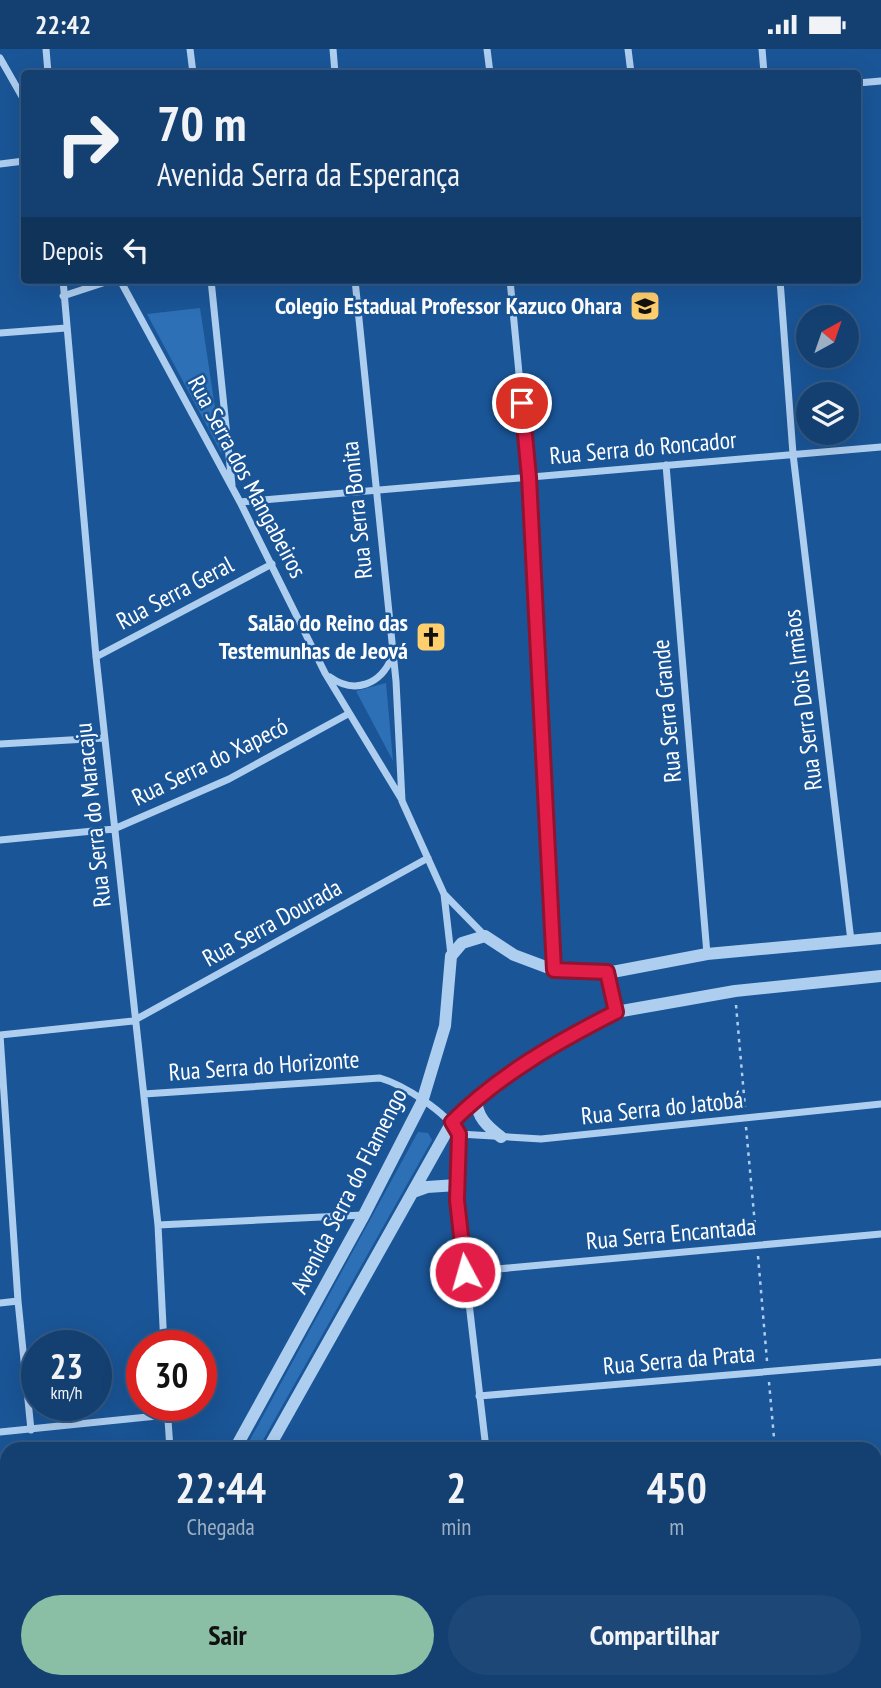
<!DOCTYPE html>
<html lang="pt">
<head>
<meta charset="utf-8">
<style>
	:root { --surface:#144071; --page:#1d4776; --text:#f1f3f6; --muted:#9dafc3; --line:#335984; --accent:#8abfa5 }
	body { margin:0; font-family:"PT Sans Narrow",sans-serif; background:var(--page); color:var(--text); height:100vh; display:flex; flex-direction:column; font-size:26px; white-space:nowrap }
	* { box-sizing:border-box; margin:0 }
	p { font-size:23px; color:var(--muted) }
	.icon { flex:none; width:38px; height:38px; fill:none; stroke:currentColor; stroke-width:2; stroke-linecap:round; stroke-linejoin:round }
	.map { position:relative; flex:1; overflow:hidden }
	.side { position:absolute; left:0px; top:1393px; width:882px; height:247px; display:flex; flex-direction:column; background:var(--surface); border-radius:21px 21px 0 0; box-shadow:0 7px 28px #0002,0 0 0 2px var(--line) }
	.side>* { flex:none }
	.guide { position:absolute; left:21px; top:21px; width:840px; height:214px; border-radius:7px; box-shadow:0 7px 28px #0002,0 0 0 2px var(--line); background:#144071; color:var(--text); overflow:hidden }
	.needle { width:46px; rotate:40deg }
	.buttons { position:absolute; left:796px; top:256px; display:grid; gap:14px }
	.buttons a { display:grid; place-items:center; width:63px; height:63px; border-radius:50%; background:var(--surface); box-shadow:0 7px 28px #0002,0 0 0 2px var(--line); font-size:35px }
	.speed { position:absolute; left:21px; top:1281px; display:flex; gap:14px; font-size:35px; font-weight:700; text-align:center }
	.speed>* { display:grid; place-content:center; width:91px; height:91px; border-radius:50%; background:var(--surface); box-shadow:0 7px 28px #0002,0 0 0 2px var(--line); line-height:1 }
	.speed small { font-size:18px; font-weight:400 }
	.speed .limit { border:10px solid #d22; background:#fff; color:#111 }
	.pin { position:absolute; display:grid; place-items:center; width:60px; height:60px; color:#fff; margin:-30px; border:4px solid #fff; border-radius:50%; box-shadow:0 2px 7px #0007 }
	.me { position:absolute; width:77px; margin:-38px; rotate:354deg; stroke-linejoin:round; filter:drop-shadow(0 0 5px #0008) }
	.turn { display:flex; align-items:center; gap:24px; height:147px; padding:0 21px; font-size:32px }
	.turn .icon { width:91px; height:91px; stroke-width:2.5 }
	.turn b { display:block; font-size:49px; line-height:60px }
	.then { display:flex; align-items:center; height:66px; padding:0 21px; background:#0003; gap:14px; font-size:26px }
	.eta { display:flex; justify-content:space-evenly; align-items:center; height:119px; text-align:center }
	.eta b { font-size:42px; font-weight:700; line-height:49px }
	.cta { display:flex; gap:14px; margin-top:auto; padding:14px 21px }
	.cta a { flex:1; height:80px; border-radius:42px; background:var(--accent); color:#111; font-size:28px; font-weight:700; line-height:80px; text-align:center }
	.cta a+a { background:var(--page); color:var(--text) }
	.status { display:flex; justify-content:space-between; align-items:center; height:49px; padding:0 35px; background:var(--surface); direction:ltr }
	.status svg { height:19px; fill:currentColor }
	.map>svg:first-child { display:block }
	.green { fill:#2e70b5 }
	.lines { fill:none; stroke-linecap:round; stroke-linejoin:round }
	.path { stroke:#aecef0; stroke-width:2.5; stroke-dasharray:3.5 5; stroke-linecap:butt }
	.minor { stroke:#aecef0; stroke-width:7 }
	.tertiary { stroke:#aecef0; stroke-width:12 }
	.secondary { stroke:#dcebfb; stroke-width:14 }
	.route-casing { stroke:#92132f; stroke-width:18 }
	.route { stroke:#e11d48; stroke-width:12 }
	.labels { text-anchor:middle; stroke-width:5; stroke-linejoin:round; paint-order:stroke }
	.poi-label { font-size:24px; font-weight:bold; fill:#fff; stroke:#1a5597; text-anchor:end }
	.street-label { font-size:24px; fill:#fff; stroke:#1a5597 }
</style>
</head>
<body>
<div class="status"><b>22:42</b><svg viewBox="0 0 49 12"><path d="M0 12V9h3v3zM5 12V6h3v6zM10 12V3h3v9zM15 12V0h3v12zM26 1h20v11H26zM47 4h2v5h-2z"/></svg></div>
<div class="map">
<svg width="881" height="1639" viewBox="0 0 881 1639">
	<rect width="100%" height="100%" fill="#1a5597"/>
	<path class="green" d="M200 259 222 405 147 265Z
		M386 634 393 712 356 642Z
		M418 1083 428 1084 432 1091 258 1400H245Z"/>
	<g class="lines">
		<path class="path" d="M736 956 745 1058
			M746 1078 756 1187
			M758 1207 767 1312
			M769 1333 775 1400"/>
		<path class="minor" d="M46 0 48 24
			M190 0 193 24
			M333 0 335 24
			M487 0 490 24
			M628 0 631 24
			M762 0 764 24
			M0 9 24 51
			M858 34 881 32
			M0 115 24 112
			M63 231 96 608 158 1176 164 1297
			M120 231 240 453 325 624 402 751
			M211 231 232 436
			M355 231 396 632 402 752 444 845 451 906
			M510 231 529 428 554 921
			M780 231 793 405 851 892
			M63 247 112 231
			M0 284 66 279
			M666 416 707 905
			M240 453 881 398
			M96 608 272 515
			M330 628C355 646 381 635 392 608
			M0 695 104 689
			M0 791 114 780 229 730 348 665
			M445 846 485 887
			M0 986 133 972 428 809
			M0 986 18 1252 31 1381
			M144 1045 380 1029C404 1036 446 1063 459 1085L541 1090 881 1055
			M459 1085 457 1151 486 1400
			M158 1176 363 1166
			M465 1223 881 1185
			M0 1254 18 1252
			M479 1347 881 1313
			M167 1356 170 1400
			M0 1383 167 1366
			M357 1633V1639
			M834 1633V1639"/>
		<path class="tertiary" d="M607 924 616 963
			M477 1049C475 1067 488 1078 501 1088
			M413 1143 427 1138 457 1136
			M235 1400 364 1166 422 1053 445 977 451 907 462 894 485 887 514 906 554 921 607 924 707 905 881 889
			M268 1400 452 1073 477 1049 535 1007 616 963 735 942 881 927"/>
		<path class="secondary" d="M875 1441 881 1440
			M875 1478 881 1477
			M0 1523H7
			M0 1553H7"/>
	</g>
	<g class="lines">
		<g class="route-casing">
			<path id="route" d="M465 1223 457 1151 459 1085 452 1073C499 1026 557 993 616 963L607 923 554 921 529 428 522 354"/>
		</g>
		<use href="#route" class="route"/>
	</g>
	<defs>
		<g id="school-square" transform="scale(1.575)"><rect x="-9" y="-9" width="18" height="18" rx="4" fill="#ffcf6d" stroke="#1a5597"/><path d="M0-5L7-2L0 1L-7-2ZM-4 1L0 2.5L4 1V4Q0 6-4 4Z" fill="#111"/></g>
		<g id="church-square" transform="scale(1.575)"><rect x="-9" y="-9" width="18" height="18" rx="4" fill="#ffcf6d" stroke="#1a5597"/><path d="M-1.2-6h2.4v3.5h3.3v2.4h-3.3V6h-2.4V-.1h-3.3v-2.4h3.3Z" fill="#111"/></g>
	</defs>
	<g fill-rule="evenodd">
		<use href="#school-square" x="645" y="257"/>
		<use href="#church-square" x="431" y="588"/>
	</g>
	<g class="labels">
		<g class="poi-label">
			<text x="622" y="265">Colegio Estadual Professor Kazuco Ohara</text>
			<text x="408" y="582">Salão do Reino das<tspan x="408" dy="28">Testemunhas de Jeová</tspan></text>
		</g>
		<g class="street-label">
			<text transform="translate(643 399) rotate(-5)" y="8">Rua Serra do Roncador</text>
			<text transform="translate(247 428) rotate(62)" y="8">Rua Serra dos Mangabeiros</text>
			<text transform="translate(357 461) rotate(-96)" y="8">Rua Serra Bonita</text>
			<text transform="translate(175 544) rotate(-28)" y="8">Rua Serra Geral</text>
			<text transform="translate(803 651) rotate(-97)" y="8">Rua Serra Dois Irmãos</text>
			<text transform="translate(667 662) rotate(-95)" y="8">Rua Serra Grande</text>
			<text transform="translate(210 713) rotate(-26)" y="8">Rua Serra do Xapecó</text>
			<text transform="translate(93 766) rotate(-96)" y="8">Rua Serra do Maracaju</text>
			<text transform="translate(272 874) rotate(-29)" y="8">Rua Serra Dourada</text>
			<text transform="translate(264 1017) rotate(-4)" y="8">Rua Serra do Horizonte</text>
			<text transform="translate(662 1059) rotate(-6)" y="8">Rua Serra do Jatobá</text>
			<text transform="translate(349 1142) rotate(-63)" y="8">Avenida Serra do Flamengo</text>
			<text transform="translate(671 1185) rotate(-5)" y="8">Rua Serra Encantada</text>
			<text transform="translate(679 1311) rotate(-5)" y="8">Rua Serra da Prata</text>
		</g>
	</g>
</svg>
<div class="buttons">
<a><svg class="needle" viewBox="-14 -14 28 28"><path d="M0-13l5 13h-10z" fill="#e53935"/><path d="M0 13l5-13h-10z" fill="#9dafc3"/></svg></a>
<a><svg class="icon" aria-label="layers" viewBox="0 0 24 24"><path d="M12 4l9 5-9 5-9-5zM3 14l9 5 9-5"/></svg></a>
</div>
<div class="speed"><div>23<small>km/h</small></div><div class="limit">30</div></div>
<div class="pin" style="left:522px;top:354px;background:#d93025"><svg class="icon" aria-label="arrive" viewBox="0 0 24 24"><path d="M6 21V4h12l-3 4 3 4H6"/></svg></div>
<svg class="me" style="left:465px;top:1223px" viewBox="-20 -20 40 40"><circle r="17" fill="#e11d48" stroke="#fff" stroke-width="3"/><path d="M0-11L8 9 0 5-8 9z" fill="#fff"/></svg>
<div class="guide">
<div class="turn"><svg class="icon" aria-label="right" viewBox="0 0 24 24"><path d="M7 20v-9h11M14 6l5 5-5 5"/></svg><div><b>70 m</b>Avenida Serra da Esperança</div></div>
<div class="then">Depois<svg class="icon" aria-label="left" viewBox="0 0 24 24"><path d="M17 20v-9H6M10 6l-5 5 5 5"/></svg></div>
</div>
<section class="side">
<div class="eta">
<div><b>22:44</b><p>Chegada</p></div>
<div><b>2</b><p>min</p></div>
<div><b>450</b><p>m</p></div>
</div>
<div class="cta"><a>Sair</a><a>Compartilhar</a></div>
</section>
</div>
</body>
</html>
